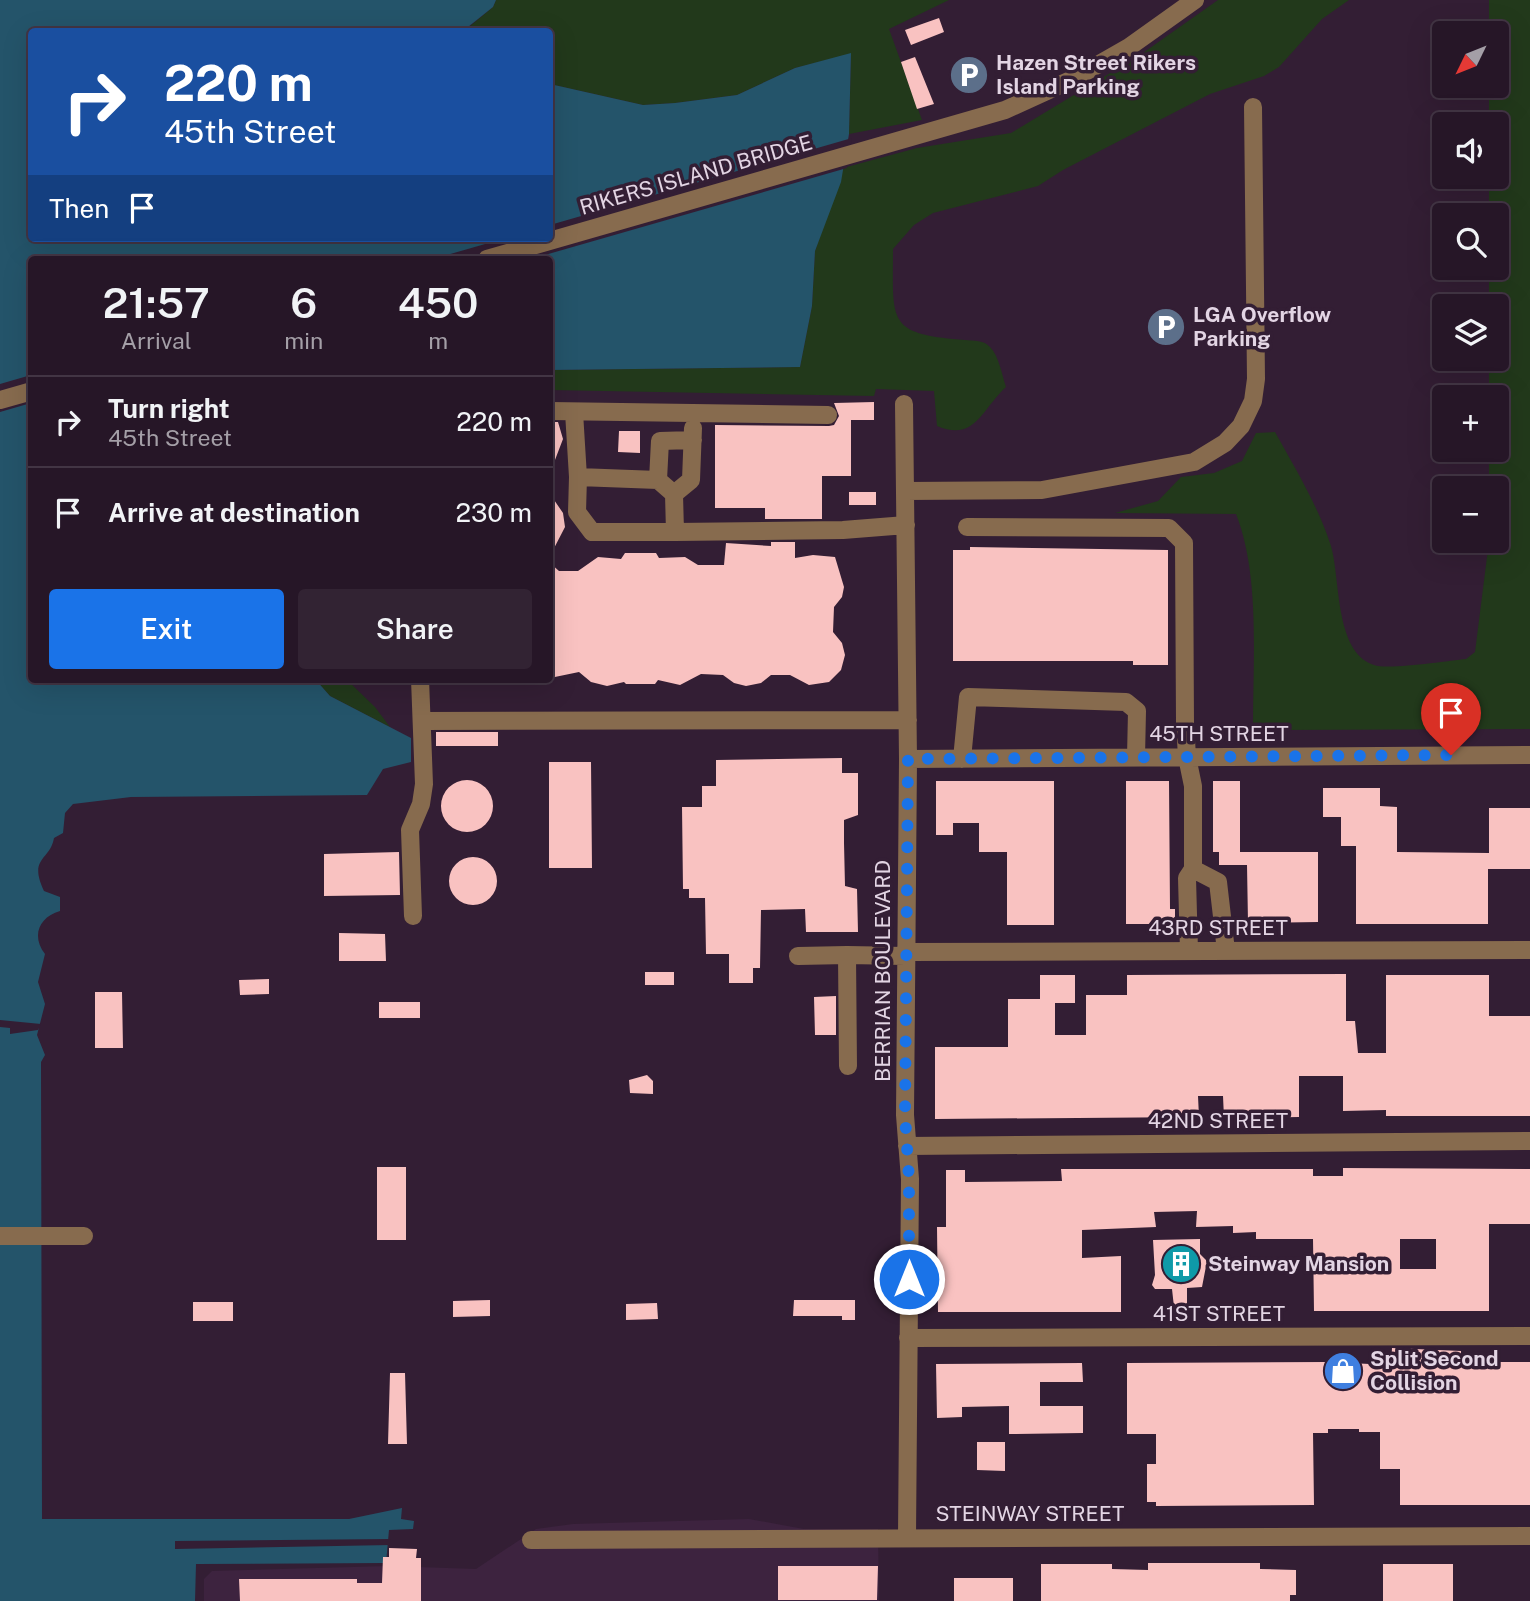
<!DOCTYPE html>
<html lang="en">
<head>
<meta charset="utf-8">
<style>
	:root { --surface:#261627; --page:#322333; --text:#f1f3f6; --muted:#a49fa7; --line:#423544; --accent:#1a73e8 }
	body { margin:0; font-family:"Public Sans",sans-serif; background:var(--page); color:var(--text); height:100vh; display:flex; flex-direction:column; font-size:26px; white-space:nowrap }
	* { box-sizing:border-box; margin:0 }
	p { font-size:23px; color:var(--muted) }
	.icon { flex:none; width:38px; height:38px; fill:none; stroke:currentColor; stroke-width:2; stroke-linecap:round; stroke-linejoin:round }
	.map { position:relative; flex:1; overflow:hidden }
	.sheet { position:absolute; left:28px; top:256px; width:525px; height:427px; display:flex; flex-direction:column; background:var(--surface); border-radius:7px; box-shadow:0 7px 28px #0002,0 0 0 2px var(--line) }
	.sheet>* { flex:none }
	.top-card { position:absolute; left:28px; top:28px; width:525px; height:214px; border-radius:7px; box-shadow:0 7px 28px #0002,0 0 0 2px var(--line); background:#1a4fa0; color:#fff; overflow:hidden }
	.needle { width:46px; rotate:227deg }
	.fabs { position:absolute; left:1432px; top:21px; display:grid; gap:14px }
	.fabs a { display:grid; place-items:center; width:77px; height:77px; border-radius:7px; background:var(--surface); box-shadow:0 7px 28px #0002,0 0 0 2px var(--line); font-size:35px }
	.pin { position:absolute; display:grid; place-items:center; width:60px; height:60px; color:#fff; margin:-72px -30px; border-radius:50% 50% 50% 0; rotate:-45deg; box-shadow:0 0 7px #0007 }
	.pin .icon { rotate:45deg }
	.me { position:absolute; width:77px; margin:-38px; rotate:0deg; stroke-linejoin:round; filter:drop-shadow(0 0 5px #0008) }
	.turn { display:flex; align-items:center; gap:24px; height:147px; padding:0 21px; font-size:32px }
	.turn .icon { width:91px; height:91px; stroke-width:2.5 }
	.turn b { display:block; font-size:49px; line-height:60px }
	.then { display:flex; align-items:center; height:66px; padding:0 21px; background:#0003; gap:14px; font-size:26px }
	.eta { display:flex; justify-content:space-evenly; align-items:center; height:119px; text-align:center }
	.eta b { font-size:42px; font-weight:600; line-height:49px }
	.action { display:flex; gap:14px; margin-top:auto; padding:14px 21px }
	.action a { flex:1; height:80px; border-radius:7px; background:var(--accent); color:#fff; font-size:28px; font-weight:600; line-height:80px; text-align:center }
	.action a+a { background:var(--page); color:var(--text) }
	ul { padding:0; list-style:none }
	li { display:flex; align-items:center; gap:21px; height:91px; padding:0 21px; border-top:2px solid var(--line) }
	li div { flex:1 }
	li b { display:block; font-size:26px }
	li em { font-style:normal }
	.map>svg:first-child { display:block }
	.built { fill:#3d233f }
	.green { fill:#22391b }
	.water { fill:#24546a }
	.pier { fill:#331e34 }
	.building { fill:#f9c2c1; fill-rule:evenodd }
	.lines { fill:none; stroke-linecap:round; stroke-linejoin:round }
	.minor { stroke:#876b4e; stroke-width:18 }
	.route { stroke:#1a73e8; stroke-width:12; stroke-dasharray:0 21.6 }
	.labels { text-anchor:middle; stroke-width:7; stroke-linejoin:round; paint-order:stroke }
	.poi-label { font-size:21px; font-weight:bold; fill:#e3d5e4; stroke:#331e34; text-anchor:start }
	.street-label { font-size:21px; fill:#e3d5e4; stroke:#331e34 }
</style>
</head>
<body>
<div class="map">
<svg width="1530" height="1601" viewBox="0 0 1530 1601">
	<rect width="100%" height="100%" fill="#331e34"/>
	<path class="built" d="M749 1519 804 1529H878L879 1601H204V1579L212 1571 389 1566 476 1569 536 1529 573 1524Z"/>
	<path class="green" d="M496 0H949L889 29 922 120 849 134 851 54 795 68 737 95 675 103 643 105 550 84V32H463L493 7Z
		M1218 0H1349L1322 19 1279 67 1264 76 1210 94 1063 170 1038 186 933 213 914 225 893 249C893 322 886 334 965 340 974 341 984 340 990 347 999 356 1002 375 1006 387 981 410 975 442 937 426L934 391 876 389 874 396 550 390V370L800 367 812 306 815 251 843 168 917 148 1011 133 1140 55Z
		M1489 0H1530V729L1261 730 1253 724C1253 658 1260 575 1236 514L1115 513 1158 501 1181 477 1214 473 1242 461 1256 433 1275 432C1295 468 1317 504 1330 543 1341 573 1333 652 1374 665 1388 670 1447 661 1466 659L1475 652 1489 541H1496V488H1489V450H1496V397H1489V359H1496V306H1489V268H1496V215H1489V177H1496V124H1489V86H1496V33H1489Z
		M315 679H346L375 707 390 727 330 696Z"/>
	<path class="water" d="M0 0H496L493 7 463 31 32 32V238H550V84L643 105 675 103 737 95 795 68 851 53 849 134 841 182 815 251 812 306 800 367 550 370V259H32V679H315L330 696 411 738V762L383 769 367 795 131 797 73 804 65 813 63 833 54 838C50 861 28 857 44 891L60 897V911C39 917 31 936 45 954L38 982 45 1004 37 1035 45 1055 41 1062 42 1519H349L402 1508 401 1519 414 1521 413 1529 389 1530 386 1563 196 1564 195 1601H0Z"/>
	<path class="pier" d="M852 138 847 168 531 259H433L506 238H550V225Z
		M31 375V403L0 412V384Z
		M0 1020 41 1024 38 1030 10 1034V1028L0 1027Z
		M391 1539V1545L175 1549V1541Z"/>
	<path class="building" d="M939 18 944 32 911 45 905 30Z
		M915 57 934 104 917 109 901 62Z
		M874 402V420H851V476H822V519H765V508H715V425L829 426 834 425 839 416 834 403Z
		M550 422H558L563 439 550 473Z
		M619 431H640V453L618 452Z
		M849 492H876V505H849Z
		M550 494 563 513 565 527 550 556Z
		M771 542H795V558L813 555 835 557 844 587 842 597 834 607 833 632 842 643 845 655 841 670 829 682 809 685 790 675H771L761 683 746 686 734 683 723 675 701 674 680 685 658 680 655 684H626L624 682 607 686 591 682 579 672 550 678V563L559 571H578L598 557 621 559 625 553H656L659 558 685 557 698 565H724L726 543 771 546Z
		M970 547 1168 550V665H1133V661H953V550H970Z
		M436 732H498V746H436Z
		M842 758V773H858V815L844 820V843L845 886 857 889 858 932H806L805 909 761 910 760 968H753V983H729V954H706L705 898H689V889H683L682 807H702V786H716V760Z
		M549 762H591L592 868H549Z
		M441 806a26 26 0 1 1 52 0a26 26 0 1 1-52 0Z
		M936 781H1054V925H1007V852H979V823H953V835H936Z
		M1126 781H1169L1170 909H1175V924H1126Z
		M1213 781H1240V852H1318V922L1248 923 1247 865H1219V852H1213Z
		M1323 788H1380V806L1397 807V852L1489 853V808H1530V869H1488V924H1356V846H1341V817H1323Z
		M399 852 400 895 324 896V854Z
		M449 881a24 24 0 1 1 48 0a24 24 0 1 1-48 0Z
		M339 933 385 934 386 961H339Z
		M645 972H674V985H645Z
		M1346 974V1021H1355L1358 1053H1386V975H1489V1016H1530V1116H1386V1110L1343 1111V1076H1299V1117L1224 1118 1223 1096H1198L1199 1117 935 1119V1047H1008V999H1040V975H1075V1003H1055V1035H1086V995H1127V975Z
		M269 979V994L240 995 239 980Z
		M95 992H122L123 1048H95Z
		M836 996V1035H815L814 997Z
		M379 1002H420V1018H379Z
		M647 1075 653 1081V1094L630 1093 629 1080Z
		M377 1167H406V1240H377Z
		M1343 1168 1530 1169V1224H1489V1311H1314L1313 1239H1256V1232L1233 1233V1226L1196 1227 1197 1211 1154 1212 1156 1227 1082 1230V1258L1121 1256V1312H938L937 1227H946V1170H965V1182L1062 1181 1061 1169H1313V1176H1343ZM1400 1239H1436V1269H1400Z
		M1200 1239V1254L1207 1261 1202 1287 1187 1288V1315L1175 1316 1172 1289H1155L1152 1285 1155 1275 1153 1240Z
		M490 1300V1316L453 1317V1301Z
		M794 1300H855V1320H842V1316H793Z
		M193 1302H233V1321H193Z
		M657 1303 658 1319 626 1320V1304Z
		M1392 1348 1461 1351V1362H1530V1505H1400V1469H1380V1432H1359V1429H1328V1433H1313L1314 1505 1156 1506V1502H1147V1464H1156V1434H1127V1363L1328 1362 1391 1365Z
		M1082 1363 1083 1382H1040V1406H1083V1433L1009 1434V1406L962 1407V1417L937 1418 936 1364Z
		M390 1373H405L407 1444H388Z
		M977 1442H1005V1471L977 1470Z
		M389 1548 417 1549 416 1558H421V1601H240L239 1579H357V1583H382L383 1557H389Z
		M1148 1563H1260V1569L1296 1570V1595H1290V1601H1041V1564H1112V1569L1148 1570Z
		M1383 1564H1453V1601H1383Z
		M778 1566H878L877 1600H778Z
		M954 1578H1013V1601H954Z"/>
	<g class="lines">
		<path class="minor" d="M487 259 1005 110 1073 79 1129 47 1195 0
			M0 400 32 391
			M904 404 908 759 905 1115 910 1179 907 1537
			M550 411 828 415
			M574 412 578 477 658 480
			M693 440 660 441 658 480 674 494 675 532 843 530 906 525
			M578 477 577 512 592 532H675
			M905 491 1042 490 1194 462 1225 443 1241 426 1253 401 1256 379 1253 107
			M674 494 691 480 693 428
			M967 527 1169 528 1184 543 1185 723 1187 757 1193 786V869L1187 878 1189 951
			M422 721 908 720
			M908 759 1530 755
			M962 759 968 697 1126 702 1137 711 1136 757
			M1193 869 1218 882 1226 951
			M413 916 410 830 421 804 424 784 420 679
			M905 952 1530 950
			M798 956 847 955
			M848 1066 847 955 905 956
			M907 1146 1530 1141
			M0 1236H84
			M908 1338 1530 1336
			M531 1540 1530 1536"/>
	</g>
	<g class="lines">
		<path class="route" d="M909 1279V1179L905 1115 908 759 1451 755"/>
	</g>
	<defs>
		<g id="parking-disc" transform="scale(2.0125)"><circle r="9.5" fill="#5c6f8a" stroke="#331e34"/><path d="M-3.5-5.5H1a3.5 3.5 0 0 1 0 7H-1V5.5H-3.5ZM-1-3.4V-.6H.8a1.4 1.4 0 0 0 0-2.8Z" fill="#fff"/></g>
		<g id="building-disc" transform="scale(2.0125)"><circle r="9.5" fill="#0f9aa8" stroke="#331e34"/><path d="M-4-6H4V6H1V3H-1V6H-4ZM-2.5-4.3h1.7v1.8h-1.7ZM.8-4.3h1.7v1.8H.8ZM-2.5-1h1.7V.8h-1.7ZM.8-1h1.7V.8H.8Z" fill="#fff"/></g>
		<g id="shop-disc" transform="scale(2.0125)"><circle r="9.5" fill="#3f7fe0" stroke="#331e34"/><path d="M-5-2.5h2.3a2.7 3.5 0 0 1 5.4 0H5L5.5 6h-11ZM-1.5-2.5h3a1.5 2.3 0 0 0-3 0Z" fill="#fff"/></g>
	</defs>
	<g fill-rule="evenodd">
		<use href="#parking-disc" x="969" y="75"/>
		<use href="#parking-disc" x="1166" y="327"/>
		<use href="#building-disc" x="1181" y="1264"/>
		<use href="#shop-disc" x="1343" y="1371"/>
	</g>
	<g class="labels">
		<g class="poi-label">
			<text x="996" y="70">Hazen Street Rikers<tspan x="996" dy="24">Island Parking</tspan></text>
			<text x="1193" y="322">LGA Overflow<tspan x="1193" dy="24">Parking</tspan></text>
			<text x="1208" y="1271">Steinway Mansion</text>
			<text x="1370" y="1366">Split Second<tspan x="1370" dy="24">Collision</tspan></text>
		</g>
		<g class="street-label">
			<text transform="translate(696 175) rotate(-16)" y="7">RIKERS ISLAND BRIDGE</text>
			<text x="1219" y="741">45TH STREET</text>
			<text x="1218" y="935">43RD STREET</text>
			<text transform="translate(883 971) rotate(-90)" y="7">BERRIAN BOULEVARD</text>
			<text x="1218" y="1128">42ND STREET</text>
			<text x="1219" y="1321">41ST STREET</text>
			<text x="1030" y="1521">STEINWAY STREET</text>
		</g>
	</g>
</svg>
<div class="fabs">
<a><svg class="needle" viewBox="-14 -14 28 28"><path d="M0-13l5 13h-10z" fill="#e53935"/><path d="M0 13l5-13h-10z" fill="#a49fa7"/></svg></a>
<a><svg class="icon" aria-label="sound" viewBox="0 0 24 24"><path d="M4 9h4l5-4v14l-5-4H4zM17 9q2 3 0 6"/></svg></a>
<a><svg class="icon" aria-label="search" viewBox="0 0 24 24"><circle cx="10" cy="10" r="6"/><path d="M15 15l6 6"/></svg></a>
<a><svg class="icon" aria-label="layers" viewBox="0 0 24 24"><path d="M12 4l9 5-9 5-9-5zM3 14l9 5 9-5"/></svg></a>
<a>+</a>
<a>−</a>
</div>
<div class="pin" style="left:1451px;top:755px;background:#d93025"><svg class="icon" aria-label="arrive" viewBox="0 0 24 24"><path d="M6 21V4h12l-3 4 3 4H6"/></svg></div>
<svg class="me" style="left:909px;top:1279px" viewBox="-20 -20 40 40"><circle r="17" fill="#1a73e8" stroke="#fff" stroke-width="3"/><path d="M0-11L8 9 0 5-8 9z" fill="#fff"/></svg>
<div class="top-card">
<div class="turn"><svg class="icon" aria-label="right" viewBox="0 0 24 24"><path d="M7 20v-9h11M14 6l5 5-5 5"/></svg><div><b>220 m</b>45th Street</div></div>
<div class="then">Then<svg class="icon" aria-label="arrive" viewBox="0 0 24 24"><path d="M6 21V4h12l-3 4 3 4H6"/></svg></div>
</div>
<section class="sheet">
<div class="eta">
<div><b>21:57</b><p>Arrival</p></div>
<div><b>6</b><p>min</p></div>
<div><b>450</b><p>m</p></div>
</div>
<ul>
<li><svg class="icon" aria-label="right" viewBox="0 0 24 24"><path d="M7 20v-9h11M14 6l5 5-5 5"/></svg><div><b>Turn right</b><p>45th Street</p></div><em>220 m</em></li>
<li><svg class="icon" aria-label="arrive" viewBox="0 0 24 24"><path d="M6 21V4h12l-3 4 3 4H6"/></svg><div><b>Arrive at destination</b></div><em>230 m</em></li>
</ul>
<div class="action"><a>Exit</a><a>Share</a></div>
</section>
</div>
</body>
</html>
